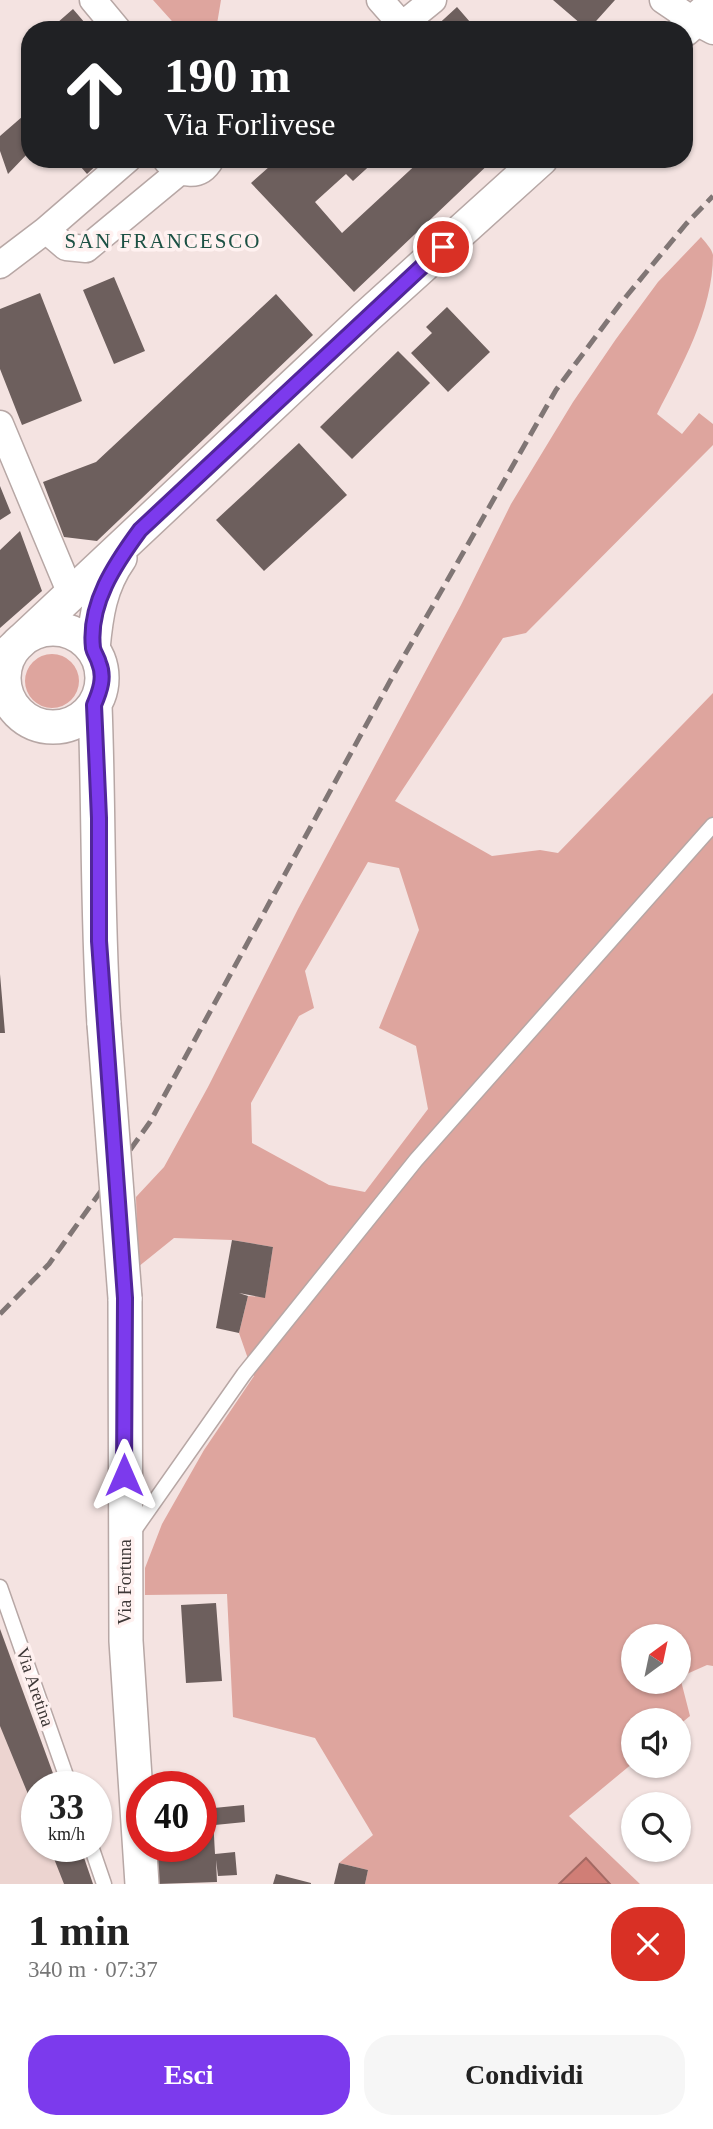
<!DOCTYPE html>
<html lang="it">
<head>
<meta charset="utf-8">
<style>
	:root { --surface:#fff; --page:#f6f6f6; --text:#222; --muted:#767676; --accent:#7c3aed }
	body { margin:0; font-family:"Times New Roman",serif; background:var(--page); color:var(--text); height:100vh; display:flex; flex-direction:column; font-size:26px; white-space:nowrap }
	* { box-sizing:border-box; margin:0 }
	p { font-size:23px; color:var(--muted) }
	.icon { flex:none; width:38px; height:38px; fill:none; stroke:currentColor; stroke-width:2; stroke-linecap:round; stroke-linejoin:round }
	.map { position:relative; height:1884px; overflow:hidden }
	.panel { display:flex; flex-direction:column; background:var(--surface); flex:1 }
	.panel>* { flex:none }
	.banner { position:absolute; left:21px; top:21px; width:672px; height:147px; border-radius:28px; box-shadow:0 2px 5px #0004; background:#202124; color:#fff; overflow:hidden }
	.needle { width:46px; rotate:33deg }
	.tools { position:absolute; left:621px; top:1624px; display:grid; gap:14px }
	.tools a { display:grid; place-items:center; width:70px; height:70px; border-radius:50%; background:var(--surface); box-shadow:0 2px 5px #0004; font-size:35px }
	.speed { position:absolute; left:21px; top:1771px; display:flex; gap:14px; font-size:35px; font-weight:700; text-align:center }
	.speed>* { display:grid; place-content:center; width:91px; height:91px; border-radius:50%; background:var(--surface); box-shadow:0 2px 5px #0004; line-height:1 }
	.speed small { font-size:18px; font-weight:400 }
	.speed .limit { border:10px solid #d22; background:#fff; color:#111 }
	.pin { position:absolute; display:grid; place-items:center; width:60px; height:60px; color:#fff; margin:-30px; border:4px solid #fff; border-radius:50%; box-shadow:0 2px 7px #0007 }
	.me { position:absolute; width:77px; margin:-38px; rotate:0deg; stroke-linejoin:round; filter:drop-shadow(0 0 5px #0008) }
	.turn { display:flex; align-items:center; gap:24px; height:147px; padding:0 28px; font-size:32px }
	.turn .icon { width:91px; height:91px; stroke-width:2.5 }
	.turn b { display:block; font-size:49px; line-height:60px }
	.round { display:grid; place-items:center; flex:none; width:74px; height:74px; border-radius:28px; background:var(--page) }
	.summary { display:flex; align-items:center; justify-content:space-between; height:119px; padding:0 28px }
	h1 { font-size:42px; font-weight:700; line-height:52px }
	.action { display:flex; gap:14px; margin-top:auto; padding:14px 28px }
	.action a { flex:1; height:80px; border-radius:28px; background:var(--accent); color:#fff; font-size:28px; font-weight:700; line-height:80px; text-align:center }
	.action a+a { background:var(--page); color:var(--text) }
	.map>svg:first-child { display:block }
	.built { fill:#ecd4d0 }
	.green { fill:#dea59e; fill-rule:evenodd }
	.water { fill:#d07e76; stroke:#a46963; stroke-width:2 }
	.building { fill:#6d5f5d }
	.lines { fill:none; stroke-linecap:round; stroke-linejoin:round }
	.service-casing { stroke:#b7a7a5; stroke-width:17 }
	.minor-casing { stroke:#b7a7a5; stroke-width:29 }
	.tertiary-casing { stroke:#b7a7a5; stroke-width:36 }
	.service { stroke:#fff; stroke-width:14 }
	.minor { stroke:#fff; stroke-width:26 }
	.tertiary { stroke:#fff; stroke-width:33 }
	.rail { stroke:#807675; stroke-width:5; stroke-dasharray:14 7; stroke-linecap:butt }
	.tertiary-bridge-casing { stroke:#b7a7a5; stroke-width:36; stroke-linecap:butt }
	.tertiary-bridge { stroke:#fff; stroke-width:33 }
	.route-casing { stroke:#51269a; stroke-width:18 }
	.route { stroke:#7c3aed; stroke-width:12 }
	.labels { text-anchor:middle; stroke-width:7; stroke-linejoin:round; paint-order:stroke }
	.street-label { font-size:18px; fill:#3d3736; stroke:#fff1f0 }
	.quarter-label { font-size:21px; letter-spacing:2px; fill:#1c5144; stroke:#fff1f0 }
</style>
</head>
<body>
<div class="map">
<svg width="713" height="1884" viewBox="0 0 713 1884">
	<rect width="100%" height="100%" fill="#f4e3e1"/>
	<path class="built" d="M0 1628 58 1787H37V1846H80L93 1884H0Z"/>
	<path class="green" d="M153 0H221L216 30H180Z
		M701 237C705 242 712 249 713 255 713 311 681 367 657 414L682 434 699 413 713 424V445L526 633 503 638 395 801 492 856 540 850 558 853 713 693V1666L707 1665 680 1677 690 1716 679 1725V1720H634L633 1763 569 1816 640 1884H365L368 1870 339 1863 373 1835 315 1738 233 1717 227 1594 145 1595V1568L162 1524 204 1450 254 1376 239 1333 248 1296 265 1297 273 1247 232 1240 174 1238 138 1267 136 1197 164 1167 208 1087 298 909 461 605 511 504 573 402 616 339 658 282ZM368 862 399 868 419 930 379 1028 416 1046 428 1109 365 1192 329 1185 252 1143 251 1103 299 1016 314 1008 305 971ZM634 1636H679V1682H634Z
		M25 681a27 27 0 1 1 54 0a27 27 0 1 1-54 0Z"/>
	<path class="water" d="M586 1858 610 1884H559Z"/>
	<path class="building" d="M553 0H615L588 30Z
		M457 7 477 30H432Z
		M73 9 91 30H49Z
		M30 110V151L8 174 0 151V136Z
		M74 159H103L87 174Z
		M278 159H377L353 181 346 174 315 202 342 233 422 159H494L354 292 251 183Z
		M114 277 145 351 114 364 83 290Z
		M40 293 82 401 22 425 0 369V309Z
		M276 294 313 335 97 541 64 537 43 482 96 462Z
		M447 307 490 352 448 392 411 353 432 333 426 327Z
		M398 351 430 383 352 459 320 427Z
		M299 443 347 495 264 571 216 520Z
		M0 486 11 513 0 520Z
		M20 531 42 591 0 628V550Z
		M0 974 5 1033H0Z
		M232 1240 273 1247 265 1298 239 1293 248 1296 239 1333 216 1328Z
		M216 1603 222 1681 186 1683 181 1605Z
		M0 1629 58 1787H37V1816L0 1726Z
		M201 1800H212L215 1854 235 1852 237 1875 218 1876 216 1860 217 1882 157 1884 156 1846H201Z
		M244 1805 245 1822 215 1825 214 1808Z
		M49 1846H80L93 1884H64Z
		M339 1863 368 1870 365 1884H334Z
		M276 1874 311 1883V1884H273Z"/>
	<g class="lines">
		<g class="service-casing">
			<path id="service" d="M133 1532 244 1374 416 1160 713 825
				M0 1587 70 1787
				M91 1846 104 1884"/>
		</g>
		<g class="minor-casing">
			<path id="minor" d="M93 0 118 30
				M380 0 402 25
				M663 0 694 21 713 31
				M396 30 433 0
				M167 161C181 175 200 179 211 159
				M46 230 66 247 86 249 179 172
				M0 265 46 230 128 159
				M0 424 71 594"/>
		</g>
		<g class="tertiary-casing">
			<path id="tertiary" d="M684 30 713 5
				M4 678a49 49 0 1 1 98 0a49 49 0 1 1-98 0Z
				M93 649C96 616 100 586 120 558
				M0 661 365 318 541 159
				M95 705C99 811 97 918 104 1024
				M125 1298 126 1641 142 1884"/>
		</g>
		<use href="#service" class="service"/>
		<use href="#minor" class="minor"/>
		<use href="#tertiary" class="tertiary"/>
		<path class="rail" d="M0 1314 49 1264 150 1122 395 672 556 390 620 304 686 224 713 196"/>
		<g class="tertiary-bridge-casing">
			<path id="tertiary-bridge" d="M104 1024 125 1298"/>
		</g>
		<use href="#tertiary-bridge" class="tertiary-bridge"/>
	</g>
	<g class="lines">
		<g class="route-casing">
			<path id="route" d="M124 1475 125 1298 99 941V818L94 705C100 691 105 677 99 663 98 658 94 653 93 648 88 604 115 564 140 530L443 247"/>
		</g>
		<use href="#route" class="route"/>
	</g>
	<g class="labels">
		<g class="street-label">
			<text transform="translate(125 1582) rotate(-90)" y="6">Via Fortuna</text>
			<text transform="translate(35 1687) rotate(71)" y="6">Via Aretina</text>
		</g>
		<g class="quarter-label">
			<text x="163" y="248">SAN FRANCESCO</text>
		</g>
	</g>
</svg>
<div class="tools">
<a><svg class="needle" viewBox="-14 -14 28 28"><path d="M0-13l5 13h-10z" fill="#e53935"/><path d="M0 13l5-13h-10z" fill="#767676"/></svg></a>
<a><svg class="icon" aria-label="sound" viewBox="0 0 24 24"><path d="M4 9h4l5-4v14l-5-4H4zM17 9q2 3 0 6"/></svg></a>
<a><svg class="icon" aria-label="search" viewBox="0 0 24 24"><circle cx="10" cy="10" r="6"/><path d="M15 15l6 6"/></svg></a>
</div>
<div class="speed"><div>33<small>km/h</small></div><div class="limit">40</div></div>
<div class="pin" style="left:443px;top:247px;background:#d93025"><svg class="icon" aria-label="arrive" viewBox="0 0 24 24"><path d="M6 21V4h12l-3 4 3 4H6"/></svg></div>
<svg class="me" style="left:124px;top:1475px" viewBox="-20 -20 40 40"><path d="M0-17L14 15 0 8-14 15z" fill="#7c3aed" stroke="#fff" stroke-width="4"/></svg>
<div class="banner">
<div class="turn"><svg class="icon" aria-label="ahead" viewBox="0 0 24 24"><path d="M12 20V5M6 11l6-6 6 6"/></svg><div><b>190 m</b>Via Forlivese</div></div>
</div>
</div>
<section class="panel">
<div class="summary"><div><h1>1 min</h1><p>340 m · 07:37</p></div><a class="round" style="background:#d93025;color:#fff"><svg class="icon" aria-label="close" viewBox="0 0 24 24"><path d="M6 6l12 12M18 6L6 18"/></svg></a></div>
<div class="action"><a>Esci</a><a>Condividi</a></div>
</section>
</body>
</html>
